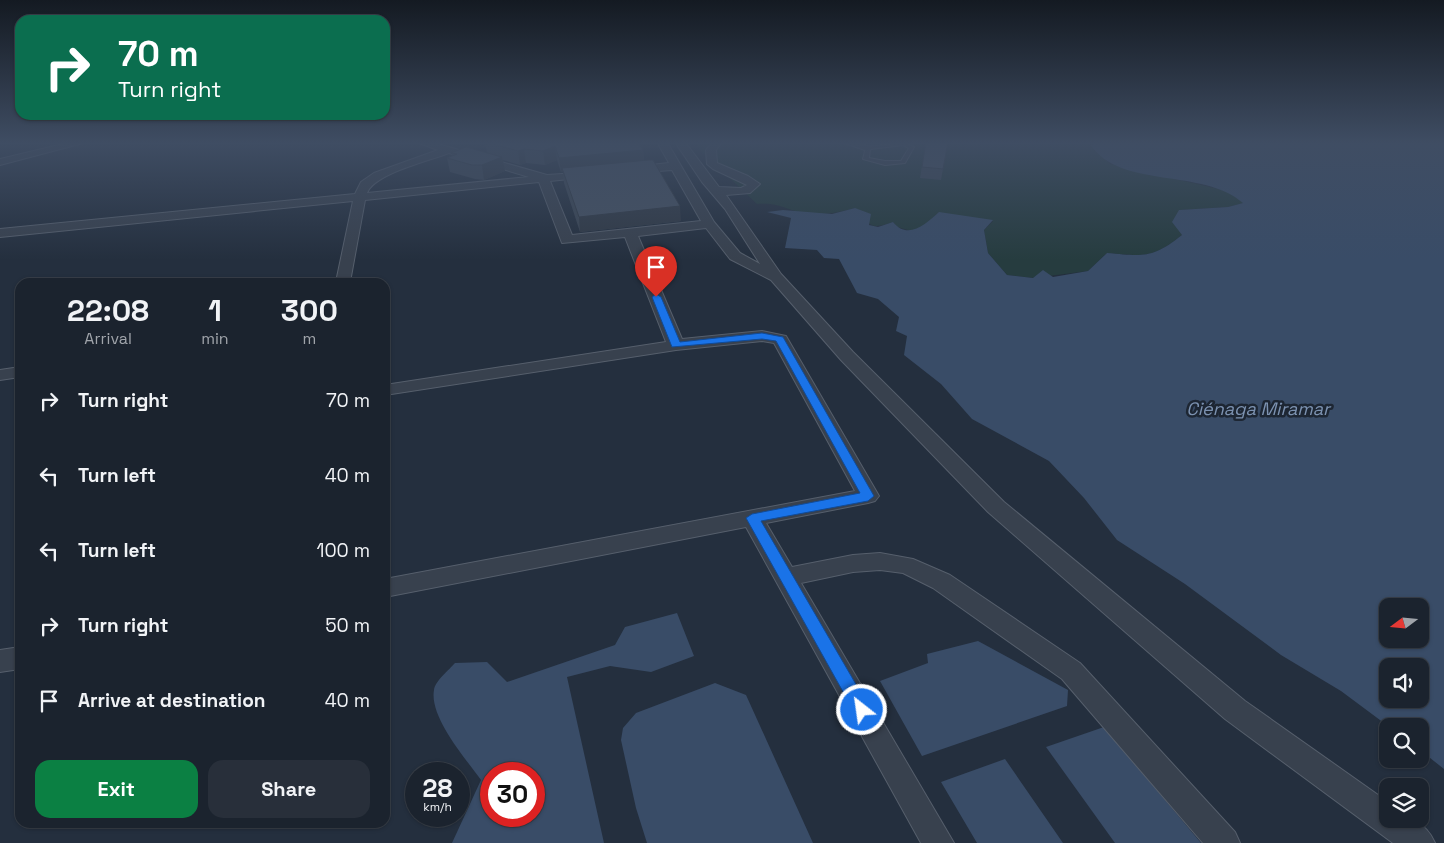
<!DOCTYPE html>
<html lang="en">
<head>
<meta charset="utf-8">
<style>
	:root { --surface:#1b232e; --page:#282f3a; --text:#f1f3f6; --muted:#a0a4aa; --line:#39404a; --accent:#0b8043 }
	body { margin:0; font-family:"Space Grotesk",sans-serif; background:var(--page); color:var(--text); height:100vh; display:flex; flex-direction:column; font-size:19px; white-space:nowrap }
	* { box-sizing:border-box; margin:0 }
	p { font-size:16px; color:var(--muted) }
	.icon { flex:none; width:28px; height:28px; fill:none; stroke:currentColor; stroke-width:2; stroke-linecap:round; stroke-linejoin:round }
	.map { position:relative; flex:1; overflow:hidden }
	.sheet { position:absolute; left:15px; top:278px; width:375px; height:550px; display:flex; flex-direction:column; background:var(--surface); border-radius:15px; box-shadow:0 1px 4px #0004,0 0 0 1px var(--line) }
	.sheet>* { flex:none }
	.top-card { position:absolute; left:15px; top:15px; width:375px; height:105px; border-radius:15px; box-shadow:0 1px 4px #0004,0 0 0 1px var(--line); background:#0b6e4f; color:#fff; overflow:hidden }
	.needle { width:32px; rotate:254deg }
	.controls { position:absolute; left:1379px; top:598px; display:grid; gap:10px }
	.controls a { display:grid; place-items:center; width:50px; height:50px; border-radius:10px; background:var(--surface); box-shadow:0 1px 4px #0004,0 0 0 1px var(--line); font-size:25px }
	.speed { position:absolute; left:405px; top:762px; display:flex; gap:10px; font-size:25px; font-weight:700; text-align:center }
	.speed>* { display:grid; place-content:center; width:65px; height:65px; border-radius:50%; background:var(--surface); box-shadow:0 1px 4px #0004,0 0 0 1px var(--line); line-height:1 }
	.speed small { font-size:12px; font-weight:400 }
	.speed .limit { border:8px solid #d22; background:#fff; color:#111 }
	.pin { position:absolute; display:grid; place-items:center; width:42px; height:42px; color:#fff; margin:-51px -21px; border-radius:50% 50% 50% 0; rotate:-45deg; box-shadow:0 0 5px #0007 }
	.pin .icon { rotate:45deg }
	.me { position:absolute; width:55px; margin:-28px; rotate:330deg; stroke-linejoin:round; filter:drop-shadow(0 0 4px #0008) }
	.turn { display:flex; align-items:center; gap:18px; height:105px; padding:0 20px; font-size:22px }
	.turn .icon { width:65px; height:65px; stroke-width:2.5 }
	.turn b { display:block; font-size:35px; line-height:42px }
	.eta { display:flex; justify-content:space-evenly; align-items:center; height:85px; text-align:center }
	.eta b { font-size:30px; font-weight:700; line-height:35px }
	.cta { display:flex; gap:10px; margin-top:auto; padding:10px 20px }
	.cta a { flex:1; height:58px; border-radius:15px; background:var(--accent); color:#fff; font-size:20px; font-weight:700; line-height:58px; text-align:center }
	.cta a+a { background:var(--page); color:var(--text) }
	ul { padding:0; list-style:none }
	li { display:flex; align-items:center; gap:15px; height:75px; padding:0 20px }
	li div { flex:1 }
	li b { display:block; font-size:19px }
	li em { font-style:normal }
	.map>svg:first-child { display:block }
	.green { fill:#263c3f }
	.water { fill:#394c67; fill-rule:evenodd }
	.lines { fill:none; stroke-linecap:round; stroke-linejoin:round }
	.lane-casing { stroke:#565f6c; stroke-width:2 }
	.street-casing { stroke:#565f6c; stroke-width:2 }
	.lane { fill:#38414e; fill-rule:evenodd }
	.street { fill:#38414e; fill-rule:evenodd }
	.wall { fill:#3b4654 }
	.shaded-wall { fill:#303945 }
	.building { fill:#455162; stroke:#303945 }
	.route { fill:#1a73e8; stroke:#114b97 }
	.labels { text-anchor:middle; stroke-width:5; stroke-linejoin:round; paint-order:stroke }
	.water-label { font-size:18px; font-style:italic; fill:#7c92b1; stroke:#1d2633 }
</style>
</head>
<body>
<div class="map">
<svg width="1444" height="843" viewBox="0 0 1444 843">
	<rect width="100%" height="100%" fill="#242f3e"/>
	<path class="green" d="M695 142H1100L1091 145 1110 164 1227 191 1244 203 1228 207 1179 210 1182 235C1152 259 1144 256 1107 253L1088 271 1033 278 1007 275 988 253 984 230 993 221 923 227 912 231 897 227 893 222C870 230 870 226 855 208 840 212 826 215 809 214 789 212 781 202 757 204L699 149Z"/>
	<path class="water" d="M1100 142H1444V769L1420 750V726H1388L1341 691 1281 655 1185 584 1117 540 1084 498 1049 461 972 419 941 384 904 355 907 336 896 331 899 317 878 299 857 293 839 259 824 258 817 250 785 248 791 218 767 212 783 210 832 214 855 208 871 214 869 225 878 227 893 222C908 241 927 223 939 212L993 220 984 230 988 253 1007 275 1033 278 1043 270 1053 277 1088 271 1107 253C1143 256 1152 259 1182 235L1172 222 1179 210 1228 207 1243 203C1204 168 1119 189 1091 145ZM1388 606H1420V639H1388ZM1388 666H1420V699H1388Z
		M677 613 694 656 651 672 610 666 567 677 604 843H452L481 780C466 759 429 717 434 690 435 681 449 670 455 663L487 662 507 682 615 645 625 627ZM491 774H534V816H491Z
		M978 641 1068 690 1067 706 922 756 880 681 928 663 927 654Z
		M715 683 746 695 813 843H647L636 808 621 740 623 728 636 713Z
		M1104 727 1201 843H1115L1046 747Z
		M1005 759 1063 843H977L941 782Z"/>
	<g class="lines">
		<g class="lane-casing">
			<path id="lane" d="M903 143 914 147 905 163 885 165 863 159 866 147ZM903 145 909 148 901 161H885L869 158 870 149Z"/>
		</g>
		<g class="street-casing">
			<path id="street" d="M71 142H87L0 165V159Z
				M416 142H431L547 175 592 172V176L588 177 550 181 572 235 701 221 672 170 632 173 626 170 632 167 669 163 657 142H667L714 222 740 253 760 264 725 209 702 182 675 142H685L719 187 741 188 747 185 713 169 707 164 706 150 712 142H722L716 150 717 163 748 176 760 184 750 193 726 195 781 274 853 352 1004 502 1245 701 1388 802V819C1410 819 1425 820 1435 843H1393L1225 719 988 512 841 360 771 280 730 259 706 228 638 236 682 339 762 331 786 336 879 496 875 501 868 503 766 523 792 567 853 555 880 553 913 559 950 575 1080 663 1235 832 1240 843H1203L1062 679 933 588 903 573 880 570 853 572 801 583 954 843H921L746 527 385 597V579L855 491 774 343 762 341 676 350 385 395V385L666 342 625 237 562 243 539 182 365 200 350 282H336L353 201 0 237V229L355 194 361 182 374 173 438 150ZM449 153 529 177 367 193C375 173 429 161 449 153Z
				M841 142H856L873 148 868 151Z
				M20 367V377L0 380V370Z
				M20 647V669L0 672V650Z"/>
		</g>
		<use href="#lane" class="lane"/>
		<use href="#street" class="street"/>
	</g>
	<path class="wall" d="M485 142 643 150 644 161 681 221 580 232 564 183 563 172H561L557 160 545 165 526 163 520 165 503 160 505 171 484 180 475 179 450 172 447 158 452 156 451 153H487Z
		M926 142H978V145L948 142 941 180 920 178Z"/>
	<path class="shaded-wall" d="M868 142H883L868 143Z
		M555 146 557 160 545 165 543 151Z
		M524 149 526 163 520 165 518 151Z
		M643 150 644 164 562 168 563 172H561L559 158Z
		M502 157 505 171 484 180 482 165Z
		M680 206 681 221 580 232 579 217Z"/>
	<path class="building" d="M485 142H638L643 150 559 158 555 146 543 151 524 149 518 151Z
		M926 142H948L943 169 922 167Z
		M466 147 502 157 482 165H472L447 158 457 154 451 153Z
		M649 160H653L680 206 579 217 562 168Z"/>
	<linearGradient id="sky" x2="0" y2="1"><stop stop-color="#141a22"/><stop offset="0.55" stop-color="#3f4d63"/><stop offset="1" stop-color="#3f4d63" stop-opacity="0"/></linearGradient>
	<rect width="1444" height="260" fill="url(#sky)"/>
	<path class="route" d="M656 294 661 297 680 342 762 333 783 337 874 496 868 501 761 521 868 705 870 710 868 715 862 718 856 715 746 518 752 514 860 493 776 341 762 339 672 347 652 297Z"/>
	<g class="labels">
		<g class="water-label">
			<text x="1258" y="415">Ciénaga Miramar</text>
		</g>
	</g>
</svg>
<div class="controls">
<a><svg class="needle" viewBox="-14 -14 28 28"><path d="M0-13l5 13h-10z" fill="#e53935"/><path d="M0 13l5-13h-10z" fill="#a0a4aa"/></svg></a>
<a><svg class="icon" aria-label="sound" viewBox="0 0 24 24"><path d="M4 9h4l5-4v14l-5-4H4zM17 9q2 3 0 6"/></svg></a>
<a><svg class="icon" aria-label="search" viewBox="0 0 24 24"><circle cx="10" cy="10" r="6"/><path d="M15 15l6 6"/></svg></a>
<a><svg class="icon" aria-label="layers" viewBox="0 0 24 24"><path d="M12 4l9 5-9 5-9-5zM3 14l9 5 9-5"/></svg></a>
</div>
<div class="speed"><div>28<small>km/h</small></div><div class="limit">30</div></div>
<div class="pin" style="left:656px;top:297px;background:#d93025"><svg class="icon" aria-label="arrive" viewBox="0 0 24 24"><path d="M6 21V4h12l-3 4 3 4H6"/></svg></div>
<svg class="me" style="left:862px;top:710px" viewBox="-20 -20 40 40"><circle r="17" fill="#1a73e8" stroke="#fff" stroke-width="3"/><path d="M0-11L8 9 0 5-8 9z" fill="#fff"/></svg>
<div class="top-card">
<div class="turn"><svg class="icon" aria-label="right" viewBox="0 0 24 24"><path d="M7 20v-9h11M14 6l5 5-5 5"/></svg><div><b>70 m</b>Turn right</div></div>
</div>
<section class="sheet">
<div class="eta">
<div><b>22:08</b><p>Arrival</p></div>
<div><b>1</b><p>min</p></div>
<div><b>300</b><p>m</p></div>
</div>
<ul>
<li><svg class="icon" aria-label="right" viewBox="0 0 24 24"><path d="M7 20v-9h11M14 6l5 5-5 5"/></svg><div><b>Turn right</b></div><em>70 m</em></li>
<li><svg class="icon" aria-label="left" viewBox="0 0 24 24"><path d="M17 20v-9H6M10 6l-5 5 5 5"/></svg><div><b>Turn left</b></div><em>40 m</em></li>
<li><svg class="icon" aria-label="left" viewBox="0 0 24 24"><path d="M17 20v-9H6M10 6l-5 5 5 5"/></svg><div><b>Turn left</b></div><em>100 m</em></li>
<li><svg class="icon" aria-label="right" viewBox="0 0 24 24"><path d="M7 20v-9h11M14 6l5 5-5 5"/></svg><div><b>Turn right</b></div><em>50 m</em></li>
<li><svg class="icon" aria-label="arrive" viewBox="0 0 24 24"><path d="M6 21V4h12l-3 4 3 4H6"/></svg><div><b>Arrive at destination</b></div><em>40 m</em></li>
</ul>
<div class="cta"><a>Exit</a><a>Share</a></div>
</section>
</div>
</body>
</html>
